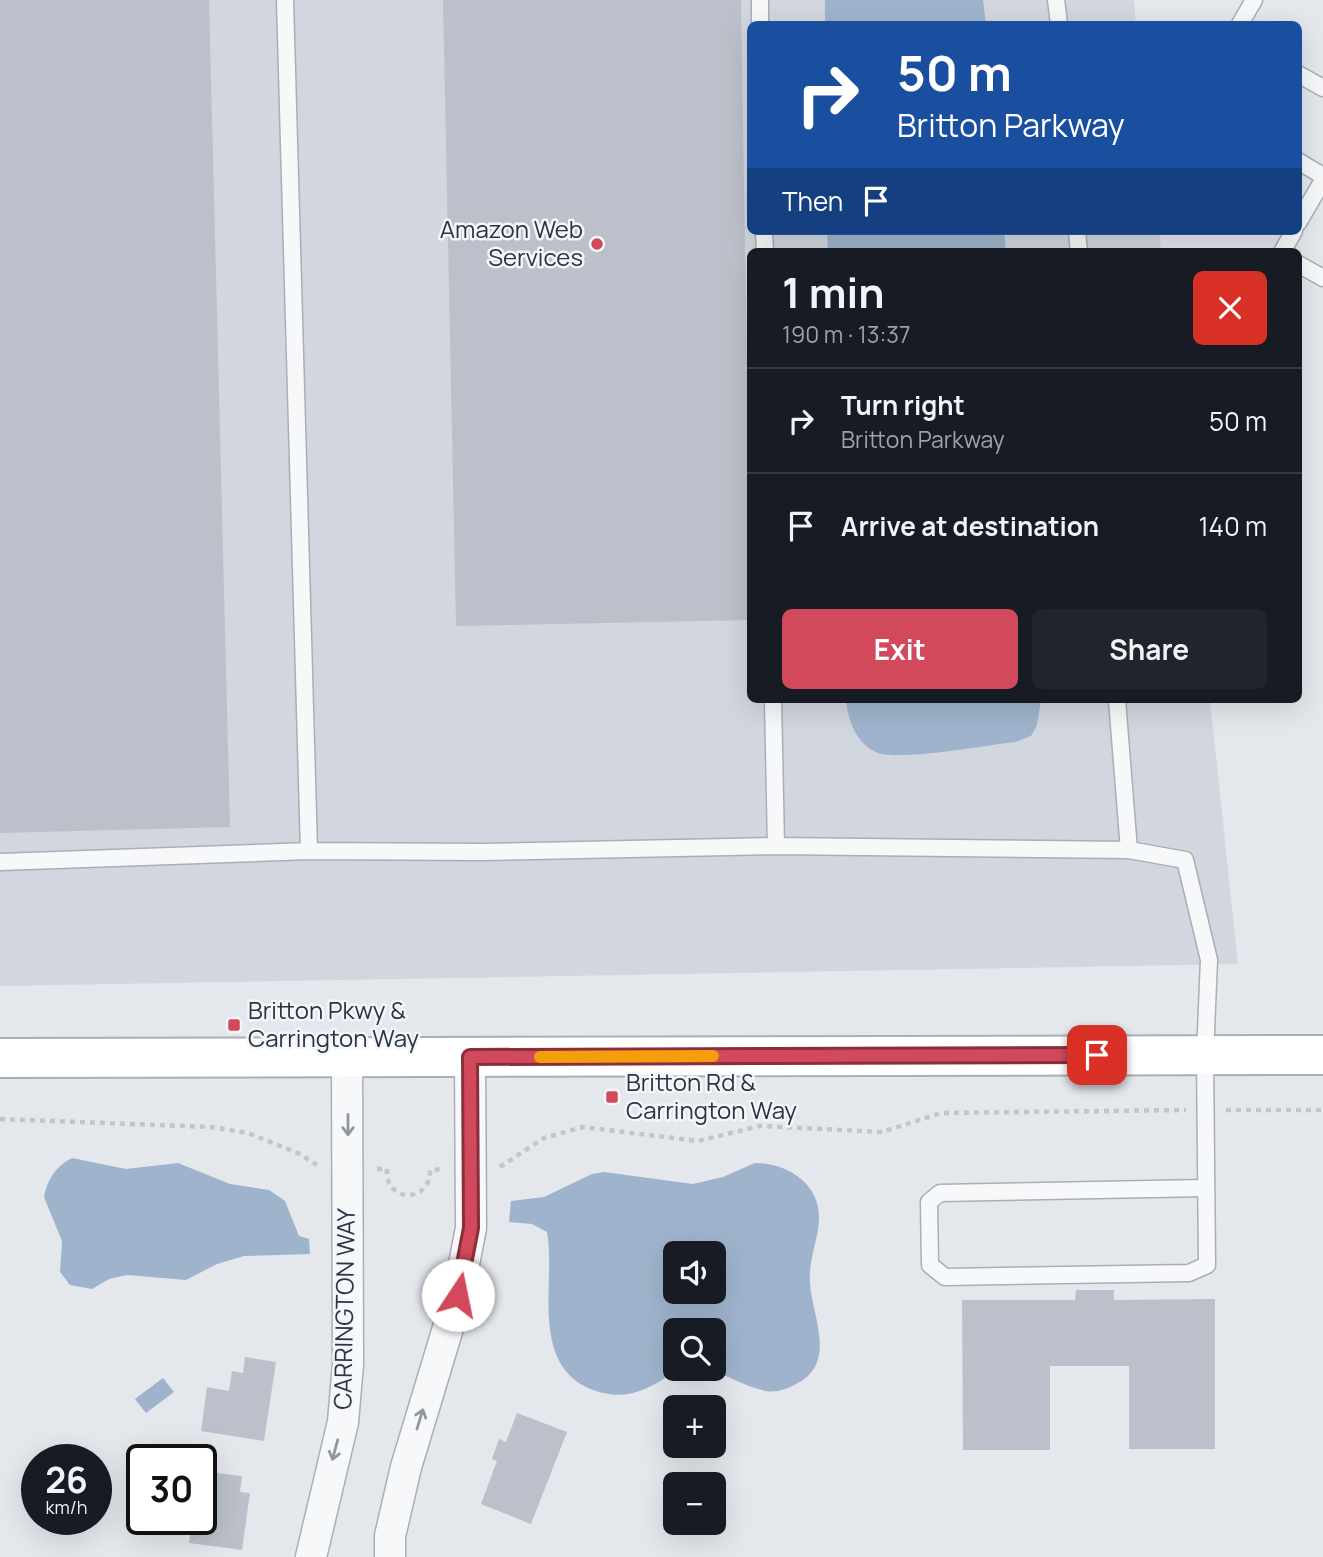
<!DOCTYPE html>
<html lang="en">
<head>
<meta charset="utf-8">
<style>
	:root { --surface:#171b24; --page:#20242c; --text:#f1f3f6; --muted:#9ea1a6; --line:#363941; --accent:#d1495b }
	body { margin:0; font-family:Manrope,sans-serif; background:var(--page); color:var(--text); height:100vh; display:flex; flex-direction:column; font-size:26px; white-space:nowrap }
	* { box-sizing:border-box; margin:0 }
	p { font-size:23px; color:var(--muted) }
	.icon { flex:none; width:38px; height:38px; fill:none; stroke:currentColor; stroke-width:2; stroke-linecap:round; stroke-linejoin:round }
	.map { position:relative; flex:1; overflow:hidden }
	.side { position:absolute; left:747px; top:248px; width:555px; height:455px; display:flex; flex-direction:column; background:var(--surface); border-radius:10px; box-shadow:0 7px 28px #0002 }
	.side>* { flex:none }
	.top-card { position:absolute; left:747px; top:21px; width:555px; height:214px; border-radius:10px; box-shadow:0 7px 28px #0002; background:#1a4fa0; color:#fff; overflow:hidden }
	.fabs { position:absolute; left:663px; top:1241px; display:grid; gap:14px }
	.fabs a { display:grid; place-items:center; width:63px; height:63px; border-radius:10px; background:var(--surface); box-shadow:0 7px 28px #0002; font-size:35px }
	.speed { position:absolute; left:21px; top:1444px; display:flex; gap:14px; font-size:35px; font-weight:700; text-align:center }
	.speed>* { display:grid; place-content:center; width:91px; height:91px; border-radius:50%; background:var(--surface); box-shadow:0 7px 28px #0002; line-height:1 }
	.speed small { font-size:18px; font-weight:400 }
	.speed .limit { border:4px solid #111; border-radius:10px; background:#fff; color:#111 }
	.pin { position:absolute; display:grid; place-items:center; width:60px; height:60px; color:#fff; margin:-30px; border-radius:14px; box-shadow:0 4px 10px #0006 }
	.me { position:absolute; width:77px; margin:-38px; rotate:11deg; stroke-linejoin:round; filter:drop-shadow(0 0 5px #0008) }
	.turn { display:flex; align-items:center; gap:24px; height:147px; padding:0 35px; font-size:32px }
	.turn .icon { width:91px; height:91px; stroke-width:2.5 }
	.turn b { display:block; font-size:49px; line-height:60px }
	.then { display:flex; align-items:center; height:66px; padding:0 35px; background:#0003; gap:14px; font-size:26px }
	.round { display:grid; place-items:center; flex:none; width:74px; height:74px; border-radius:10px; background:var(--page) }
	.overview { display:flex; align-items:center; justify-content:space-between; height:119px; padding:0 35px }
	h1 { font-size:42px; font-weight:700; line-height:52px }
	.button { display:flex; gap:14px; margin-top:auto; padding:14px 35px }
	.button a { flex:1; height:80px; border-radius:10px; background:var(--accent); color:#fff; font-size:28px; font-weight:700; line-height:80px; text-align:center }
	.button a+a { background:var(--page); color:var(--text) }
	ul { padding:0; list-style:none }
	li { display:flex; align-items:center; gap:21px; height:105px; padding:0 35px; border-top:2px solid var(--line) }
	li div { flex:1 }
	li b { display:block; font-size:26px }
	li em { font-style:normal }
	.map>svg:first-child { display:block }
	.built { fill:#d2d6de }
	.water { fill:#9fb4cc; fill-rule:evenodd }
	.building { fill:#bbc0ca }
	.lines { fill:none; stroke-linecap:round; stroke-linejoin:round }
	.service-casing { stroke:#a9aeb7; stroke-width:19 }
	.minor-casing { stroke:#a9aeb7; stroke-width:33 }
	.secondary-casing { stroke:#a9aeb7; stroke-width:42 }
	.path { stroke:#c2c5cb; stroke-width:4.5; stroke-dasharray:5 5; stroke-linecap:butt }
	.service { stroke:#f7f8fa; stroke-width:16 }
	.minor { stroke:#f7f8fa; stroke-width:30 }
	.secondary { stroke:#fff; stroke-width:38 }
	.oneway { stroke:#9196a0 }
	.route-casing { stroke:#882f3b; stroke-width:18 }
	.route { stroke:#d1495b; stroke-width:12 }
	.slow { stroke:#f59e0b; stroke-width:12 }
	.poi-dot { fill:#d1495b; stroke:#f4f6f9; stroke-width:2.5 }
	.labels { text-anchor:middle; stroke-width:5; stroke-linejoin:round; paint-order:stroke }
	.poi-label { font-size:24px; fill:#2b3445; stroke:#f4f6f9; text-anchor:start }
	.street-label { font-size:24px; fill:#2b3445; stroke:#f4f6f9 }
</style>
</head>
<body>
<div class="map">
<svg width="1323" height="1557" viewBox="0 0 1323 1557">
	<rect width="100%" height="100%" fill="#e4e7ec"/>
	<path class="built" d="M0 0H1134L1136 24H751V231H1159L1161 252H751V700H1210L1238 964 0 986Z"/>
	<path class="water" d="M825 0H983L986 24H825Z
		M827 231H1004L1006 252H828Z
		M846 700H1041L1037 725 1031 736 1015 742C988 745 900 761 878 753 857 745 848 721 846 700Z
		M72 1158 126 1169 178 1163 230 1184 269 1190 285 1201 299 1236 309 1239 310 1254 244 1256 217 1264 186 1280 127 1275 109 1279 92 1289 70 1285 60 1272 62 1241 44 1197C47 1180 56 1166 72 1158Z
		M755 1163C787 1163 821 1184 819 1220 818 1241 808 1261 810 1283 812 1316 838 1364 796 1384 787 1389 776 1393 766 1391 744 1387 727 1374 706 1369L714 1368V1330H676V1368L682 1369C666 1376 651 1389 633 1393 617 1397 601 1394 586 1387 530 1359 556 1279 547 1232L532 1224 509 1222 511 1201 544 1197 592 1174 604 1172 693 1184 723 1177ZM714 1253V1292H676V1253Z
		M163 1378 174 1392 146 1413 135 1399Z"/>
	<path class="building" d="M0 0H209L230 827 0 833Z
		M443 0H741L751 620 456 626Z
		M1076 1290H1114V1300L1215 1299V1449H1129V1366H1050V1450H963L962 1300H1075Z
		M245 1357 276 1362 264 1441 201 1431 207 1387 229 1391 232 1371 243 1373Z
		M517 1413 567 1432 531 1524 481 1504 497 1461 492 1459 499 1439 506 1442Z
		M201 1471 242 1476 240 1492 250 1493 242 1550 189 1543 192 1519H201Z"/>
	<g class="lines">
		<g class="service-casing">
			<path id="service" d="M285 0 309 851
				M760 0V24
				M1056 0 1059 24
				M1240 24 1254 0
				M1298 74 1323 88
				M1298 161 1323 176
				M1298 223 1323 180
				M764 231 765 252
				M1077 231 1079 252
				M1282 252 1294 231
				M1298 264 1323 278
				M773 700 776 846
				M1117 700 1129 850 1185 860 1209 960 1205 1055 1207 1265 1189 1273 945 1277 930 1265 929 1202 940 1193 1206 1188
				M0 862 309 851 483 852 776 846 1129 850"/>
		</g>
		<g class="minor-casing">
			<path id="minor" d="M311 1557 343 1422 348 1364 347 1057
				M390 1557V1536L406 1467 458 1295 471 1228 470 1057"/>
		</g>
		<g class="secondary-casing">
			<path id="secondary" d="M0 1058 1323 1055"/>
		</g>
		<path class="path" d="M1226 1110H1323
			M0 1119 210 1127 248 1133 298 1153 320 1167
			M500 1167 544 1138 583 1127 698 1141 760 1126 882 1132 941 1113 1186 1110
			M377 1169H387C384 1203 431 1204 430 1170L443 1169"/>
		<use href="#service" class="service"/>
		<use href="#minor" class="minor"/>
		<use href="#secondary" class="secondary"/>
	</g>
	<defs><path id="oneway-shaft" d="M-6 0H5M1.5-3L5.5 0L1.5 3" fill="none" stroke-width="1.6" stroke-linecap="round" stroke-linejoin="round" transform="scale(1.75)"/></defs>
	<g class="oneway">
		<use href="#oneway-shaft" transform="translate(348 1125) rotate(90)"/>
		<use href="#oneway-shaft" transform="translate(420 1419) rotate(-73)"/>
		<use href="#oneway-shaft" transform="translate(335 1450) rotate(105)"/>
	</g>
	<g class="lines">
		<g class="route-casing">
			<path id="route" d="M458 1295 471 1228 470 1057 1097 1055"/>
		</g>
		<use href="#route" class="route"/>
		<path class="slow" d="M540 1057 713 1056"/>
	</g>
	<g class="poi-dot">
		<circle cx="597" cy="244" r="7"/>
		<rect x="227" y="1018" width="14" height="14" rx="3.5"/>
		<rect x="605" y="1090" width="14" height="14" rx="3.5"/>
	</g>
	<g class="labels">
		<g class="poi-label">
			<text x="583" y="238" text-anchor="end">Amazon Web<tspan x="583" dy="28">Services</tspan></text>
			<text x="248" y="1019">Britton Pkwy &amp;<tspan x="248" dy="28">Carrington Way</tspan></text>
			<text x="626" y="1091">Britton Rd &amp;<tspan x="626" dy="28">Carrington Way</tspan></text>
		</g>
		<g class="street-label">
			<text transform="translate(345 1309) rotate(-89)" y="8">CARRINGTON WAY</text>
		</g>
	</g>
</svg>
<div class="fabs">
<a><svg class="icon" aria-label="sound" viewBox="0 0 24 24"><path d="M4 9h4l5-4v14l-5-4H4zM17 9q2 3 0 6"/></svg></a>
<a><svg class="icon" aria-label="search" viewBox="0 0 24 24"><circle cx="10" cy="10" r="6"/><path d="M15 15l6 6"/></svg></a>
<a>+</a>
<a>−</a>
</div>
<div class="speed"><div>26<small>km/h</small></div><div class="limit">30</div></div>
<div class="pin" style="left:1097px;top:1055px;background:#d93025"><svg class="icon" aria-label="arrive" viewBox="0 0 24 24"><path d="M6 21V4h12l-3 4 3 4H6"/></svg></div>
<svg class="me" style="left:458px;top:1295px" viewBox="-20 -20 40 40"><circle r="19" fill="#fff"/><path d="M0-13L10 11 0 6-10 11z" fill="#d1495b"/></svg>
<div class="top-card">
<div class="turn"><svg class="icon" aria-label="right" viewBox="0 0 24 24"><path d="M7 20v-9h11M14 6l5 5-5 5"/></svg><div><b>50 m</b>Britton Parkway</div></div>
<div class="then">Then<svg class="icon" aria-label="arrive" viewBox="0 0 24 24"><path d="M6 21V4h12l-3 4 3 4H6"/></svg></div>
</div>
<section class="side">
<div class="overview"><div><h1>1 min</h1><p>190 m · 13:37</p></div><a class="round" style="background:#d93025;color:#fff"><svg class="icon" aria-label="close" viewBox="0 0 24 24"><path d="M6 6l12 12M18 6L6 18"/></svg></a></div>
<ul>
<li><svg class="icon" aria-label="right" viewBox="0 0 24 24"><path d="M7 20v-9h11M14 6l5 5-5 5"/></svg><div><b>Turn right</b><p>Britton Parkway</p></div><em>50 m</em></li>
<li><svg class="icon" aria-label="arrive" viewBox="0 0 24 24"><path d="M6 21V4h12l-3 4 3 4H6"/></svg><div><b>Arrive at destination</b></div><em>140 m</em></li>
</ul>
<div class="button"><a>Exit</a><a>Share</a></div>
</section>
</div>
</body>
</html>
